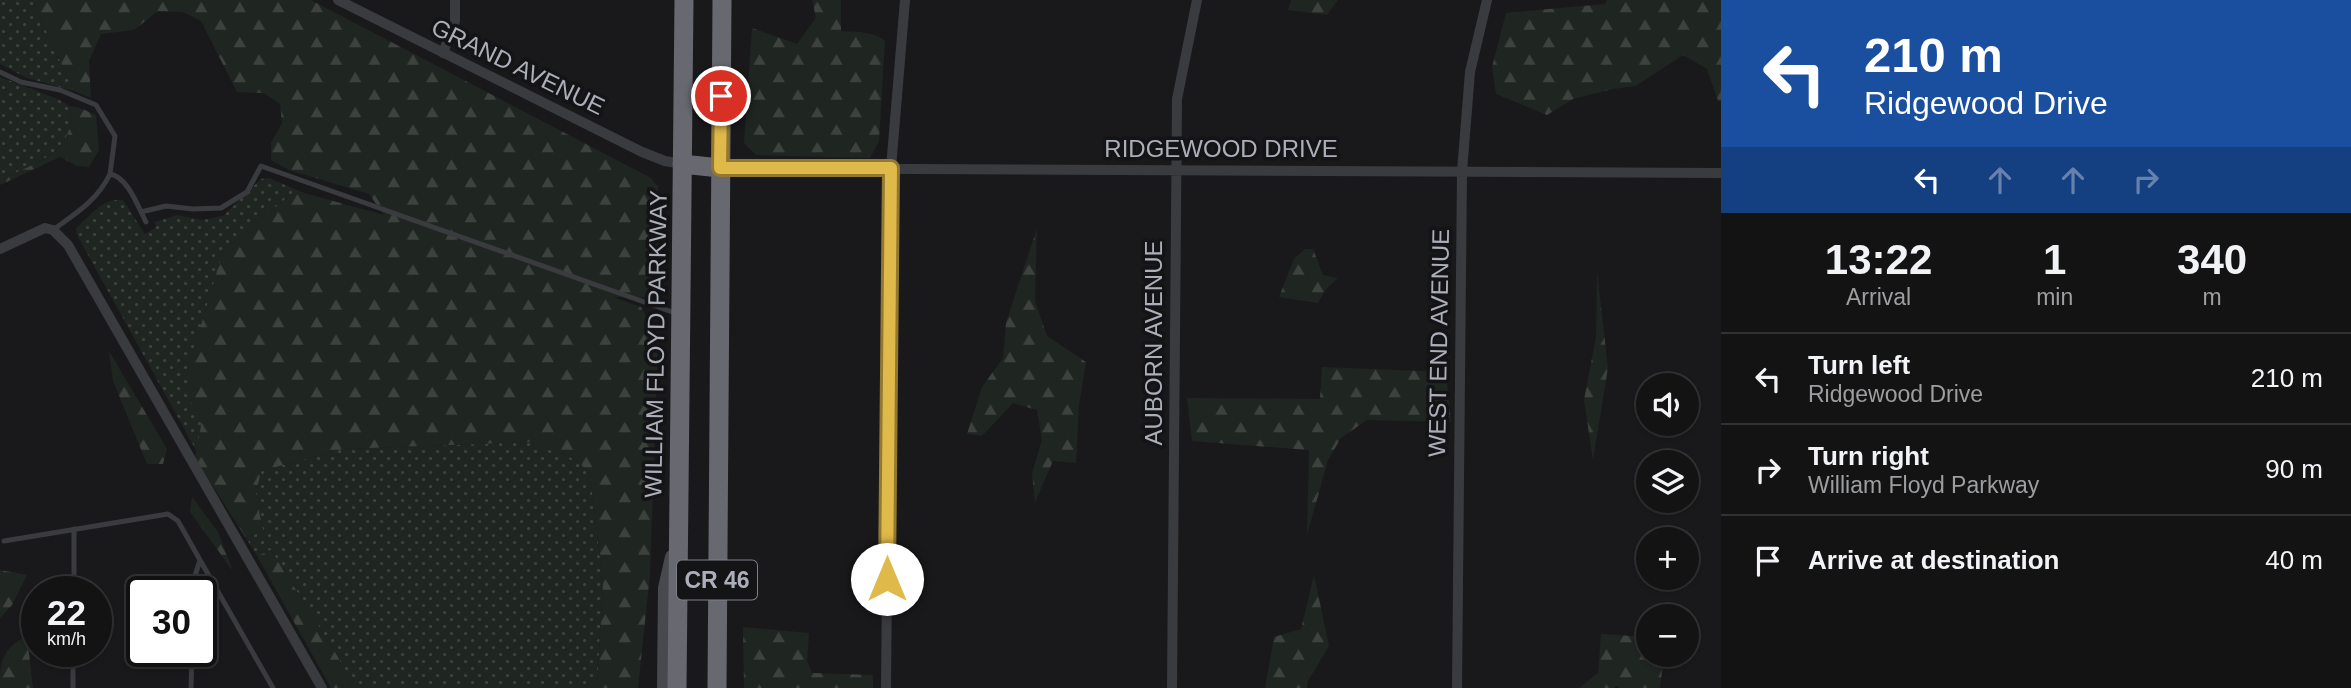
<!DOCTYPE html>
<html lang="en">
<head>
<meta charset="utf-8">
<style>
	:root { --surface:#131314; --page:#1c1c1d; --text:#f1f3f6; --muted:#9d9ea0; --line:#323234 }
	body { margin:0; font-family:Arial,sans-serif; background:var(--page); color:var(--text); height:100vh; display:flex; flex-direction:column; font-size:26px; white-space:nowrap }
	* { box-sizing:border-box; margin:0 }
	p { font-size:23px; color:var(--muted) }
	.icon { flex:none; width:38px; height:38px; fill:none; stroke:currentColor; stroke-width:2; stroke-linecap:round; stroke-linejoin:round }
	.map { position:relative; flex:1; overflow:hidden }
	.sheet { display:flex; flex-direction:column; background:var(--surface); width:630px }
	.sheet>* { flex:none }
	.hud { background:#1a4fa0; color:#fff; overflow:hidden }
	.controls { position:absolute; left:1636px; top:373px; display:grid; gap:14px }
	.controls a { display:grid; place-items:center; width:63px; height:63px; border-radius:50%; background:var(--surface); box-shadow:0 2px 5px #0004,0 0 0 2px var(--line); font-size:35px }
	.speed { position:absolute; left:21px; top:576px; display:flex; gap:14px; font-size:35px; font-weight:700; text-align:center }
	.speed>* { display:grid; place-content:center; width:91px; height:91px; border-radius:50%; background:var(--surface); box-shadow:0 2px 5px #0004,0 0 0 2px var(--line); line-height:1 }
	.speed small { font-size:18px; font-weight:400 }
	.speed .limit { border:4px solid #111; border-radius:10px; background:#fff; color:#111 }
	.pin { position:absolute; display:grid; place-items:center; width:60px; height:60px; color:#fff; margin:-30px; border:4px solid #fff; border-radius:50%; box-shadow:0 2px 7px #0007 }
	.me { position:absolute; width:77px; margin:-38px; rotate:0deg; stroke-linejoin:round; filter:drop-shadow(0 0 5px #0008) }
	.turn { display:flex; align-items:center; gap:24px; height:147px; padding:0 28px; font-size:32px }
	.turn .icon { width:91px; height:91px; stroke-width:2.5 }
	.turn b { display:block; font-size:49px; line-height:60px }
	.lanes { display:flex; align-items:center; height:66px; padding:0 28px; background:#0003; justify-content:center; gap:35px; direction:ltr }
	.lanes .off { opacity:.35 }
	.eta { display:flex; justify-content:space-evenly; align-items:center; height:119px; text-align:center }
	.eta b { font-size:42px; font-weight:600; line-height:49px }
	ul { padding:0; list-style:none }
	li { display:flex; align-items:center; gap:21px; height:91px; padding:0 28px; border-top:2px solid var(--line) }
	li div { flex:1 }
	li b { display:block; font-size:26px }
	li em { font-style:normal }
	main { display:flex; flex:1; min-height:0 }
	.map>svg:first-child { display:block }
	.grass { fill:url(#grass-dots) }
	.forest { fill:url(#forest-firs) }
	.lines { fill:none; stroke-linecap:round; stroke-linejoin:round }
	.lane { stroke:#3a3b3f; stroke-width:5 }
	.street { stroke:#3a3b3f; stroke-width:10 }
	.secondary { stroke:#48494f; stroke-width:14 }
	.highway { stroke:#676870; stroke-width:19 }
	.route-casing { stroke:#927831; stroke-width:18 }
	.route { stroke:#e0b94b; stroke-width:12 }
	.labels { text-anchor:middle; stroke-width:7; stroke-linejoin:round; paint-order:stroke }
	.shield { fill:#141416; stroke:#7e8088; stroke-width:2 }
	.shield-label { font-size:23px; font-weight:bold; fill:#acafb9 }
	.street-label { font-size:24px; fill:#acafb9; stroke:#141416 }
</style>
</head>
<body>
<main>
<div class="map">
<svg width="1721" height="688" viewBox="0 0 1721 688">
	<defs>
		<pattern id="grass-dots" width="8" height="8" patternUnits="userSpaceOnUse" patternTransform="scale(1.75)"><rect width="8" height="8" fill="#1f2520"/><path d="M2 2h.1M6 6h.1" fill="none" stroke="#3d423e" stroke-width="1.8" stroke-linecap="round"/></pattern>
		<pattern id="forest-firs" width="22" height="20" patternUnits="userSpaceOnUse" patternTransform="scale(1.75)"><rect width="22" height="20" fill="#1f2520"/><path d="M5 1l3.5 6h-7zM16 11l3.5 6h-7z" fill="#3d423e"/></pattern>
	</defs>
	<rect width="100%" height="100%" fill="#19191b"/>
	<path class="grass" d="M0 0H32L74 91 27 78 0 64Z
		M0 77 58 99 69 106C79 153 34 163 0 180Z
		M269 178 304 193 290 195 223 251 190 400 202 420 197 452 77 235 76 228C90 216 103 197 123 200L145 234 156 227 155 222 177 215 202 220 223 216 261 179Z
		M531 442 577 460 590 475 603 582 597 688H352L338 657 271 550 257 556 246 538 263 531 256 494 261 471 343 449Z"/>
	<path class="forest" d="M32 0H311L651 178 658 187V290L652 298 613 297 641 307 658 338 650 574 638 688H597L603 582 590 475 577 460 531 442 343 449 261 471 256 494 263 531 246 538 195 458 202 420 190 400 191 359 223 251 290 195 304 193 384 215 369 194 289 170 271 160V143L282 123 280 104 264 93 237 92 201 21 183 12 158 11 134 30 101 34 89 61 91 98 74 91Z
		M812 0H841V31C855 32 874 31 885 41L879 141 870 158 756 155 744 143 752 28 797 44 816 18Z
		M1291 0H1338L1327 15 1288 10Z
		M1607 0H1721V102L1718 101 1707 69 1683 55 1636 86 1613 89 1573 99 1547 115 1496 94 1492 67 1506 13 1605 4Z
		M69 106 80 108 96 115 99 150 89 167 77 166 60 157 0 185V180C34 163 79 153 69 106Z
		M1037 228 1035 301 1047 336 1086 362 1079 405 1076 463 1053 461 1035 502 1032 473 1042 440 1037 410 1013 403 982 436 967 434 982 387 1003 358 1006 323Z
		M1305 249H1313L1323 275 1338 278 1325 290 1318 303 1279 297 1294 259Z
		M1597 271 1608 368 1593 460 1584 400 1596 337Z
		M109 351 167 449 163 464H147L113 381Z
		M1322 367 1446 372 1451 422 1367 420 1341 438 1328 460 1307 535 1309 450 1192 441 1187 398 1320 399Z
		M192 497 218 532 233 571 190 512Z
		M271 550 338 657 352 688H331L257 556Z
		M0 570 27 575 12 605 0 618Z
		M1314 575 1329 646 1308 681 1307 688H1265L1274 637 1301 629Z
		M743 627 809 633 807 661 812 673 873 675V688H744Z
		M1601 634 1648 637V654L1664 655 1660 688H1620L1616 686 1614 688H1579L1598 673Z
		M27 636 33 688H0C0 661 2 649 27 636Z"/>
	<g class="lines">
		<path class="lane" d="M0 72 21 82 60 90 96 105 115 136 110 174
			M141 212 166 206 193 209 221 208 247 192 261 166 678 314
			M53 230C76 213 97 201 110 174 128 177 138 207 146 222
			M4 541 168 514 178 521 200 560 195 576 193 592
			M200 560 273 688
			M74 592V529
			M73 688V651
			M191 688 192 651"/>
		<path class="street" d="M338 0 642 152 665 161 682 164
			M443 53 455 21V0
			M720 168 1721 173
			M0 249 45 228 53 230 68 245 322 688
			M886 688 891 168 905 0
			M1172 688 1177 99 1197 0
			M1457 688 1462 171 1470 72 1487 0"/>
		<path class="secondary" d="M664 688 665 588 672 557"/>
		<path class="highway" d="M682 164 720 168
			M677 688 684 0
			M717 688 722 0"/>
	</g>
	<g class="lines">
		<g class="route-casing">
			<path id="route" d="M721 96 720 168H891L887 579"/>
		</g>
		<use href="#route" class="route"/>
	</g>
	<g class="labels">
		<rect class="shield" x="677" y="560.5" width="80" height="39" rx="5"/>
		<g class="shield-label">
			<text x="717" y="588">CR 46</text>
		</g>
		<g class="street-label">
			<text transform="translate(518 67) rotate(26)" y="8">GRAND AVENUE</text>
			<text x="1221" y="157">RIDGEWOOD DRIVE</text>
			<text transform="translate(1154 343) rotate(-90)" y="8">AUBORN AVENUE</text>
			<text transform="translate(1439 343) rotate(-89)" y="8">WEST END AVENUE</text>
			<text transform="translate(656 344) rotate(-89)" y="8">WILLIAM FLOYD PARKWAY</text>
		</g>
	</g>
</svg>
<div class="controls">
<a><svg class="icon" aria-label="sound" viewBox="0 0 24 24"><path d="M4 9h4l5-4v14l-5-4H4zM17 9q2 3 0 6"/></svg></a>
<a><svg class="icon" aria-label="layers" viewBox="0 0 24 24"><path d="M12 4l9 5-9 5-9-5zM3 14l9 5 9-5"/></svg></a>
<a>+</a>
<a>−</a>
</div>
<div class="speed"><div>22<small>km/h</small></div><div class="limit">30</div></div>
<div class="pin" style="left:721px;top:96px;background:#d93025"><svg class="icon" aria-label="arrive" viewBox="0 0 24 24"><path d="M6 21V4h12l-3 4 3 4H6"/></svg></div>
<svg class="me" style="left:887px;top:579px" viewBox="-20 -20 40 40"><circle r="19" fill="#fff"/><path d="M0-13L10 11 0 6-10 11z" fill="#e0b94b"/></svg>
</div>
<section class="sheet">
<div class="hud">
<div class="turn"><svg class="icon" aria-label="left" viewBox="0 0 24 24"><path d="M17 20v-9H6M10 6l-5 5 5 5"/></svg><div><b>210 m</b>Ridgewood Drive</div></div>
<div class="lanes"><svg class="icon" aria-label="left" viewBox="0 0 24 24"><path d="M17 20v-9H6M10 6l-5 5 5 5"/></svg><svg class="icon off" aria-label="ahead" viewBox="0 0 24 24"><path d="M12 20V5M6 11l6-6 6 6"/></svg><svg class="icon off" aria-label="ahead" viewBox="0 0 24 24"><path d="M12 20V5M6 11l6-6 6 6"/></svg><svg class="icon off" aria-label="right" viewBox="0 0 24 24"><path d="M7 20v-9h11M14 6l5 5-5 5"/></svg></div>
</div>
<div class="eta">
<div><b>13:22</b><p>Arrival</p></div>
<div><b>1</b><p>min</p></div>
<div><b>340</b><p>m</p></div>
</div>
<ul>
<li><svg class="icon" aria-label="left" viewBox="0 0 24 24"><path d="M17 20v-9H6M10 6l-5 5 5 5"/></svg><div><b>Turn left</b><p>Ridgewood Drive</p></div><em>210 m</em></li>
<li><svg class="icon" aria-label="right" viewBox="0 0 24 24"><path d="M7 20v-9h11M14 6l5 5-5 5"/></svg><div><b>Turn right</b><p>William Floyd Parkway</p></div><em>90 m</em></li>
<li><svg class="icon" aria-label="arrive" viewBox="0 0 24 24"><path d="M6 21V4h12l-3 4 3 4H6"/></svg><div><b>Arrive at destination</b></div><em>40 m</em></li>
</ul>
</section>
</main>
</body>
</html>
